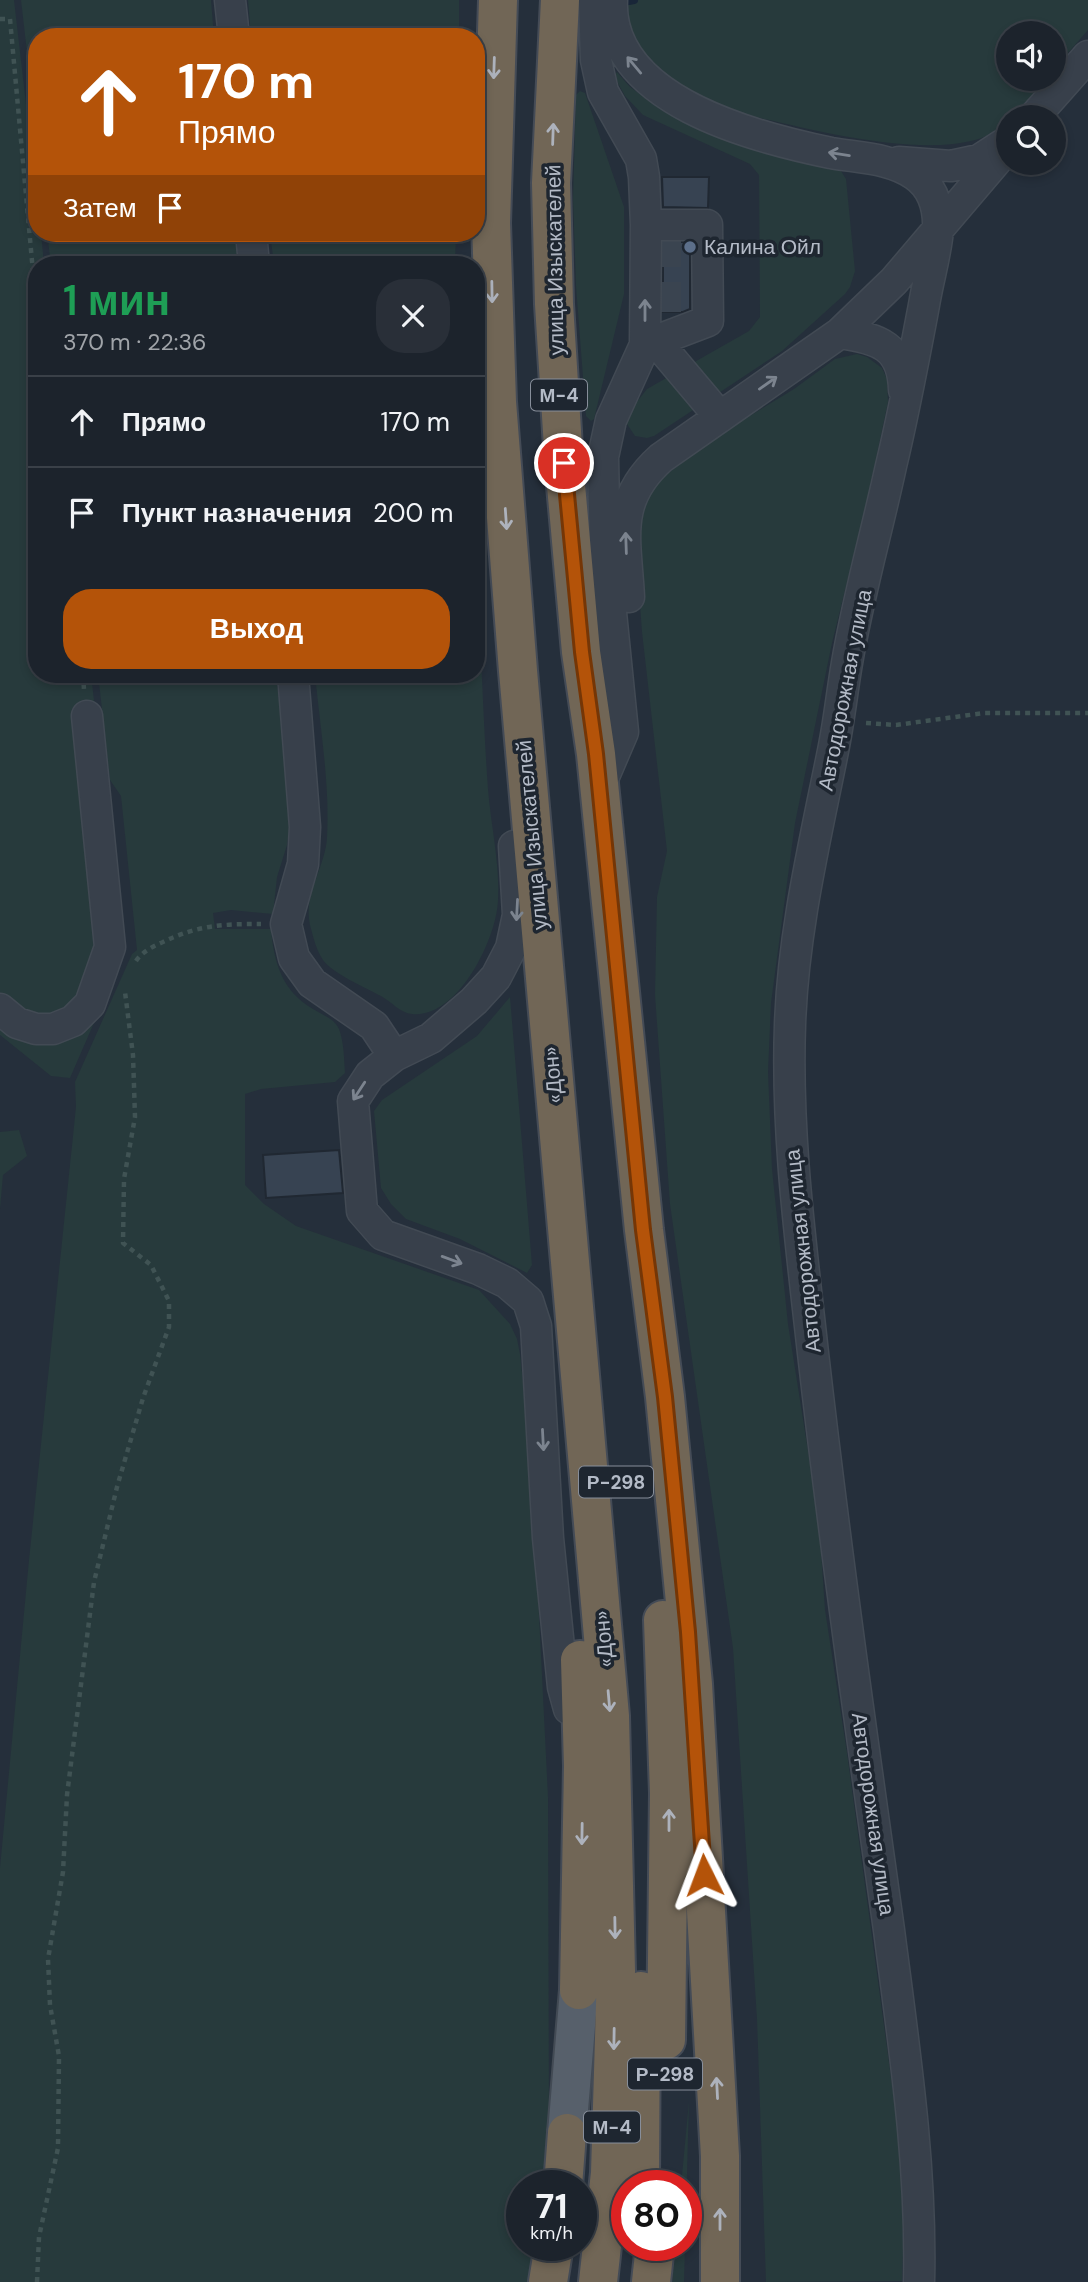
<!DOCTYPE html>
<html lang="ru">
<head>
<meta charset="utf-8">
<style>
	:root { --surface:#1c232c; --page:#292f38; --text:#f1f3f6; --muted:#a0a4a9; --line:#3a4048; --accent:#b45309 }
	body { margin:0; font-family:"DM Sans",sans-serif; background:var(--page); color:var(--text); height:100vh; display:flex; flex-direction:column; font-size:26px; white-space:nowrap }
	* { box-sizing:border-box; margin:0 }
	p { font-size:23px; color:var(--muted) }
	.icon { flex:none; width:38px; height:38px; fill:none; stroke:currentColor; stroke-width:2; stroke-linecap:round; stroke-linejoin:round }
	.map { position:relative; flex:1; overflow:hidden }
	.drawer { position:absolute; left:28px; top:256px; width:457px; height:427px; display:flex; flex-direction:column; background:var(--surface); border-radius:28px; box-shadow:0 4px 10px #0003,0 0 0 2px var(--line) }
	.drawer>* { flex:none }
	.banner { position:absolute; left:28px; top:28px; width:457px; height:214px; border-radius:28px; box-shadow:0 4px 10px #0003,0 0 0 2px var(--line); background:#b45309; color:#fff; overflow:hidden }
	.controls { position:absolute; left:996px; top:21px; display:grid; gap:14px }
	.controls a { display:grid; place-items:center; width:70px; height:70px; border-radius:50%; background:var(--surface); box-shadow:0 4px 10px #0003,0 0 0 2px var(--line); font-size:35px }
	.speed { position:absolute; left:506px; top:2170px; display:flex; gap:14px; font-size:35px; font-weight:700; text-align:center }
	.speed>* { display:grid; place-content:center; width:91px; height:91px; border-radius:50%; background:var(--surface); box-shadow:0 4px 10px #0003,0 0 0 2px var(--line); line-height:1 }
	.speed small { font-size:18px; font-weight:400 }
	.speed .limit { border:10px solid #d22; background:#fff; color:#111 }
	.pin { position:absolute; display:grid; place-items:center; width:60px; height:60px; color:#fff; margin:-30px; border:4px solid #fff; border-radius:50%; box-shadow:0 2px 7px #0007 }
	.me { position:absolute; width:77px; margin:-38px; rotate:357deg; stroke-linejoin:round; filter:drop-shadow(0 0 5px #0008) }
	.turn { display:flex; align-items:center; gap:24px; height:147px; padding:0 35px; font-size:32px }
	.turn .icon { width:91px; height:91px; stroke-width:2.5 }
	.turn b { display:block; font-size:49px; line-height:60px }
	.then { display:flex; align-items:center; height:66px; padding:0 35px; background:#0003; gap:14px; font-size:26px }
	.round { display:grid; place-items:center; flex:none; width:74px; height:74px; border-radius:28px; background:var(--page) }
	.headline { display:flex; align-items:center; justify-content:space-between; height:119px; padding:0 35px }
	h1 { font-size:42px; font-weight:600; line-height:52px; color:#1e9e55 }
	.action { display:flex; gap:14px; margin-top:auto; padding:14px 35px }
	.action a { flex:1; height:80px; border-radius:28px; background:var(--accent); color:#fff; font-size:28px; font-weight:600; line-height:80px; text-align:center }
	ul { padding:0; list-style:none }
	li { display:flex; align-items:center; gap:21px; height:91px; padding:0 35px; border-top:2px solid var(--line) }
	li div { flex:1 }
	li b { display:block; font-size:26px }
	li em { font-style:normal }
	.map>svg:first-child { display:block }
	.green { fill:#273a3c }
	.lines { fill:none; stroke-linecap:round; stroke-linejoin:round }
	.stream { stroke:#192638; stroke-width:8 }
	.building { fill:#374352; stroke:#202832; stroke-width:2 }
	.minor-tunnel { stroke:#3a4450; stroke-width:30; stroke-dasharray:30 15; stroke-linecap:butt }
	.minor-casing { stroke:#424a54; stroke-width:33 }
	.major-casing { stroke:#424a54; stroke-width:42 }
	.highway-casing { stroke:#444b56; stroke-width:42 }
	.path { stroke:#405354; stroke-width:4.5; stroke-dasharray:5 5; stroke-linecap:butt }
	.minor { stroke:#38404b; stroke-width:30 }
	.major { stroke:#57606b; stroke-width:38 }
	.highway { stroke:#716656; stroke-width:38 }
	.oneway { stroke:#7c848f }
	.oneway2 { stroke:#adb2bc }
	.route-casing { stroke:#753606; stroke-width:18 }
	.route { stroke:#b45309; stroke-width:12 }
	.service-dot { fill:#5c6f8a; stroke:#1e2630; stroke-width:2.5 }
	.labels { text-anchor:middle; stroke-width:7; stroke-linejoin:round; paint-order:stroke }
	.shield { fill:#1e2630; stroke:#878e9a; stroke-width:2 }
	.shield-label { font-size:19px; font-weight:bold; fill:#b4bbc7 }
	.poi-label { font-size:21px; fill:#b4bbc7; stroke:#1e2630; text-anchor:start }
	.street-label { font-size:21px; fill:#b4bbc7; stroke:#1e2630 }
</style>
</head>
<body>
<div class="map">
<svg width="1088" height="2282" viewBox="0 0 1088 2282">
	<rect width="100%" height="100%" fill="#252f3b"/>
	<path class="green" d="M0 0H14L37 199V233H41L44 264H37V674H91L123 956 70 1078 51 1076 0 1035Z
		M21 0H211L214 37H37V139Z
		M248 0H459V37H251Z
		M624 0H1088V30L1054 69V33H1008V79H1045C1027 101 1003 133 975 140 919 155 829 134 774 121 746 115 717 109 692 96 681 90 659 73 650 63 634 47 628 22 624 0Z
		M617 72 629 86 661 110 769 148 839 168 846 179 855 271 850 287 845 294 782 351 654 436 647 438 635 436 627 424 628 413 647 389 749 331 760 317 759 175 750 164 643 115 625 96 614 76Z
		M580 91 585 93 624 207V294L594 419 591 421 586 416 576 286 573 198 576 95Z
		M47 233H235L240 264H51Z
		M270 233H456L455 264H274Z
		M857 354 867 357 882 368 887 379 888 402 867 501 832 643 795 823 771 1003 768 1072 772 1169 788 1324 819 1521 825 1610 847 1753 901 2151 904 2217 902 2281 766 2282 757 2019 733 1648 670 1204 655 995 657 897 667 851 642 632 635 538 637 515 656 483 671 471 727 430 794 389 835 359Z
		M476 583C482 652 483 721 488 789 491 826 500 864 498 900 497 938 458 1019 412 1014 400 1013 392 1002 381 996 366 988 332 973 323 960 316 950 313 936 310 925 303 894 325 868 327 838 330 784 320 727 315 674H476Z
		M98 674H276L288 778 290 824 287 845 277 877 273 914 231 910 213 913 215 929H271C274 963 282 991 313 1009 322 1015 334 1018 339 1029 344 1042 344 1059 345 1073L335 1082 261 1089 245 1094V1185L264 1204 296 1226 479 1290 510 1324 517 1339 520 1354 526 1412 536 1554 548 1797 549 2131 543 2186H522V2245H537L530 2282H0V1868L29 1560 76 1107 75 1082 132 954 137 950 121 796 110 780Z
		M510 997 532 1265 527 1273 460 1239 406 1219 391 1204 381 1188 374 1111 382 1100 477 1036Z
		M19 1130 27 1156 3 1175 0 1209V1132Z
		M689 2101 684 2282H672L676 2245H686V2186H681Z"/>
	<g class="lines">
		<path class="stream" d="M629 1 634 0"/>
	</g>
	<path class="building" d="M662 177H709L708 208 663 207Z
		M663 242H690V309L683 312H663Z
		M339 1150 343 1193 266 1198 263 1155Z"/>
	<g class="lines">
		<path class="minor-tunnel" d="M666 312V225"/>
		<g class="minor-casing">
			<path id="minor" d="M230 0 234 37
				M594 0 596 60 603 92 641 159 644 177 646 225 645 345 611 420 603 457 605 553 623 732 599 788
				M612 0C607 100 753 137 831 153 859 158 891 158 915 175 934 188 939 208 938 230 936 254 928 280 924 305 914 358 904 412 891 466 877 531 858 597 847 663 842 692 839 722 833 751 815 841 793 932 790 1025 786 1135 801 1244 813 1353 835 1546 862 1738 889 1930 904 2047 922 2164 919 2282
				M1034 117 1088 56
				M899 162 951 166 979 160 1002 145
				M251 233 254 264
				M840 333C879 339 903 346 904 390
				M656 341 720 417
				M645 345 708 321 707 225H646
				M629 597C626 539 613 501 661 458L840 333 894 281 1008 147
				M293 674 305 827 303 864 286 924 294 958 312 983 374 1026 394 1056
				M514 846 518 915 511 948 496 977 474 1001 431 1038 394 1056 370 1075 353 1101 362 1211 383 1235 478 1269 507 1283 528 1301 536 1326 548 1538 563 1687 569 1709
				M0 1009 17 1023 36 1029H53L73 1021 90 1004 110 947 87 716"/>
		</g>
		<g class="major-casing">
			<path id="major" d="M567 2133 579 1990"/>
		</g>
		<g class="highway-casing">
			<path id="highway" d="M498 0 491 223 497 402 518 671 610 1716 616 1971 610 2173 598 2282
				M560 0 551 183 554 304 564 463 581 652 596 754 644 1230 665 1397 693 1684 720 2156V2282
				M663 1620 669 1793 666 2040
				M579 1990 583 1766 580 1660
				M563 2186 567 2133
				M640 2186 641 1991
				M548 2282 554 2245
				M651 2282 655 2245"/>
		</g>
		<path class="path" d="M0 19H10L37 316
			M83 674 84 690
			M866 723 896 725 984 713H1088
			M136 961C142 952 153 946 163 942 198 925 223 924 261 924
			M37 2282 39 2237 58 2148 59 2056 50 2005 48 1959 63 1872 67 1795 94 1582 117 1487 143 1398 169 1327V1301L151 1265 123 1243 124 1179 135 1117 133 1055 125 992"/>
		<use href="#minor" class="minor"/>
		<use href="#major" class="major"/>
		<use href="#highway" class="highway"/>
	</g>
	<defs><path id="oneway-shaft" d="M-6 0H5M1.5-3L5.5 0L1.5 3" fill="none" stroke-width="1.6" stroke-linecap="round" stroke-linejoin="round" transform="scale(1.75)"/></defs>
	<g class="oneway">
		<use href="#oneway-shaft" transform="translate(634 65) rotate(-130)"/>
		<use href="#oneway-shaft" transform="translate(839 154) rotate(-171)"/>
		<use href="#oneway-shaft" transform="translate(645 310) rotate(-90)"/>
		<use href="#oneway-shaft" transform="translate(768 383) rotate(-35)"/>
		<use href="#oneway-shaft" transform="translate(626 543) rotate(-92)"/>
		<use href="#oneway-shaft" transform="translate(517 910) rotate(93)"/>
		<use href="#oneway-shaft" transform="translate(359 1091) rotate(123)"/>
		<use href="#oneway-shaft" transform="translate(452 1260) rotate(20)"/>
		<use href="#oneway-shaft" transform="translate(543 1440) rotate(87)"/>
	</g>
	<g class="oneway2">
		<use href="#oneway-shaft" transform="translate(494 68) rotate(92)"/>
		<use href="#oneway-shaft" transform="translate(553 134) rotate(-88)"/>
		<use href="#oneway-shaft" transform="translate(492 292) rotate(89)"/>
		<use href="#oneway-shaft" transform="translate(506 519) rotate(86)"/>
		<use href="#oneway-shaft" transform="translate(609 1701) rotate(85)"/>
		<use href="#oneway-shaft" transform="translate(669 1820) rotate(-90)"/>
		<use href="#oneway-shaft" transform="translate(582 1834) rotate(91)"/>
		<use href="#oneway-shaft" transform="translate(615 1928) rotate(89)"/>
		<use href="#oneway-shaft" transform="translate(614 2039) rotate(91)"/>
		<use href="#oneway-shaft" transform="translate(717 2088) rotate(-93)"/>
		<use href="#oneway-shaft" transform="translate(720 2219) rotate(-90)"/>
	</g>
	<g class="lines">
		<g class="route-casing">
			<path id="route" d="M564 463 582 652 596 754 643 1230 665 1397 688 1632 704 1875"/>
		</g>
		<use href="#route" class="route"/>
	</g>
	<circle class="service-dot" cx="690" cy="247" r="7"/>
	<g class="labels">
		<g class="shield">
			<rect x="531" y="379.5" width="56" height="31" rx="5"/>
			<rect x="579" y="1466.5" width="74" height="31" rx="5"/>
			<rect x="628" y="2058.5" width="74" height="31" rx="5"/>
			<rect x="584" y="2111.5" width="56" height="31" rx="5"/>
		</g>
		<g class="shield-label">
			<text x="559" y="402">М-4</text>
			<text x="616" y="1489">Р-298</text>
			<text x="665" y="2081">Р-298</text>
			<text x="612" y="2134">М-4</text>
		</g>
		<g class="poi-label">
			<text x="704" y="254">Калина Ойл</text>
		</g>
		<g class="street-label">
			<text transform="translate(555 260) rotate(-91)" y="7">улица Изыскателей</text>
			<text transform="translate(845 690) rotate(-79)" y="7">Автодорожная улица</text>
			<text transform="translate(532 835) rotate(-95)" y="7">улица Изыскателей</text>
			<text transform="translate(553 1075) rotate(-95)" y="7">«Дон»</text>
			<text transform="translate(803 1251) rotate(-96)" y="7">Автодорожная улица</text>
			<text transform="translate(604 1639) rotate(-95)" y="7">«Дон»</text>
			<text transform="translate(873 1814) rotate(82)" y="7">Автодорожная улица</text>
		</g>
	</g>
</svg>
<div class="controls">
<a><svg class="icon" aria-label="sound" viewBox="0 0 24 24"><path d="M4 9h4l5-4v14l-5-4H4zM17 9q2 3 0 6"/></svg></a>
<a><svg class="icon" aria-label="search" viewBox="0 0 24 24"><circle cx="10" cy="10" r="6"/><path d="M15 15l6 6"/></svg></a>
</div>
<div class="speed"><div>71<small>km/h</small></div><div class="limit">80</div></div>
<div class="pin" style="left:564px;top:463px;background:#d93025"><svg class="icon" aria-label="arrive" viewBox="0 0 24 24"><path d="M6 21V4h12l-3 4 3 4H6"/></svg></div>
<svg class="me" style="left:704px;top:1875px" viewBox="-20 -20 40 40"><path d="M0-17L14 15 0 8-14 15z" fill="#b45309" stroke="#fff" stroke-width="4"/></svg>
<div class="banner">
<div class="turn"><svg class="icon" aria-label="ahead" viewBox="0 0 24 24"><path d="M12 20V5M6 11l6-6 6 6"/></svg><div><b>170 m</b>Прямо</div></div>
<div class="then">Затем<svg class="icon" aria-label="arrive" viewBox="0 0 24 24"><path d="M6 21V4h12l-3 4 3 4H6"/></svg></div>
</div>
<section class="drawer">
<div class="headline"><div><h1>1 мин</h1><p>370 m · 22:36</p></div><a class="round"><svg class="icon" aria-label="close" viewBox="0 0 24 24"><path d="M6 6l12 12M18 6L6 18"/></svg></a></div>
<ul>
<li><svg class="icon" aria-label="ahead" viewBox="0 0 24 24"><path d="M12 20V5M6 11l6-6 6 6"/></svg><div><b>Прямо</b></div><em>170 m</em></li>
<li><svg class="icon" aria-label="arrive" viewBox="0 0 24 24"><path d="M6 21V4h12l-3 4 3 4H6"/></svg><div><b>Пункт назначения</b></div><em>200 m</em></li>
</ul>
<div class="action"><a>Выход</a></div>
</section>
</div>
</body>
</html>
